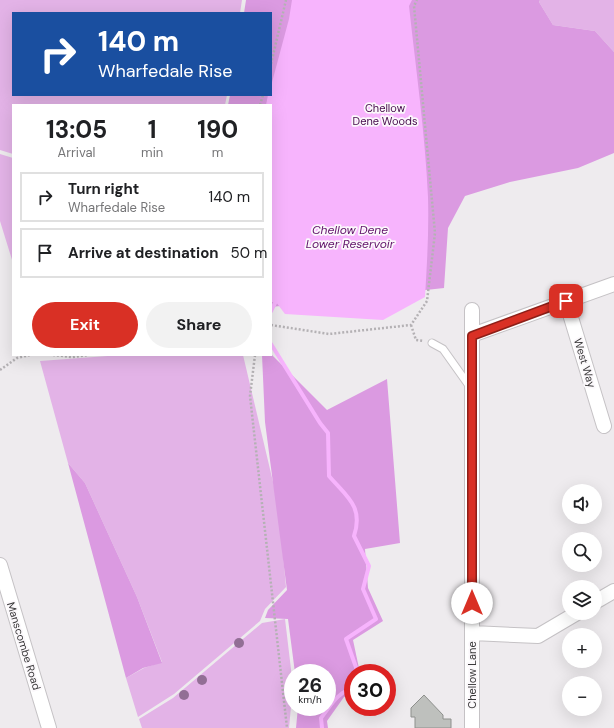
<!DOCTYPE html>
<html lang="en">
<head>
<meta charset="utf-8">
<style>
	:root { --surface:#fff; --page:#f2f2f2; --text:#202124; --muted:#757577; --line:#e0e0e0; --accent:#d93025 }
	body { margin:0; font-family:"DM Sans",sans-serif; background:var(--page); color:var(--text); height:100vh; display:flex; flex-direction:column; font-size:15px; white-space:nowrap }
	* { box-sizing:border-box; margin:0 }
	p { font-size:13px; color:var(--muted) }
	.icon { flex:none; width:22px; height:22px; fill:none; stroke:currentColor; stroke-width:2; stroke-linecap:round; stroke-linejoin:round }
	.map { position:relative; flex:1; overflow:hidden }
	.sheet { position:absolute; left:12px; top:104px; width:260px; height:252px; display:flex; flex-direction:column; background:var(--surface); border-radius:0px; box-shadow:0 4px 16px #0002 }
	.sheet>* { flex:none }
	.top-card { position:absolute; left:12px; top:12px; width:260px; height:84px; border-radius:0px; box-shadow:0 4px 16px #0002; background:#1a4fa0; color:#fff; overflow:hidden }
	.fabs { position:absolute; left:562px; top:484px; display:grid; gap:8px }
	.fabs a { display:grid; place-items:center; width:40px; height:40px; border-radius:50%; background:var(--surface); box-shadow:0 4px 16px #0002; font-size:20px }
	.speed { position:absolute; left:284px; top:664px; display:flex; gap:8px; font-size:20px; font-weight:700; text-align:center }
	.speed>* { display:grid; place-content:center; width:52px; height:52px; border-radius:50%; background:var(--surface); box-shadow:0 4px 16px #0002; line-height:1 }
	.speed small { font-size:10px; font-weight:400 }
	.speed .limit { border:6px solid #d22; background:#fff; color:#111 }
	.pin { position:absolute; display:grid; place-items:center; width:34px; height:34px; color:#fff; margin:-17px; border-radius:8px; box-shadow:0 2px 6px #0006 }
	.me { position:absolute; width:44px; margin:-22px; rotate:0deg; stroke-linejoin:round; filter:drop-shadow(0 0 3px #0008) }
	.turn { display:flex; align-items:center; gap:14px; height:84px; padding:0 20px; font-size:18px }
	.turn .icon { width:52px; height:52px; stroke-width:2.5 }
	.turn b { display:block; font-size:28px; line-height:34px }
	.eta { display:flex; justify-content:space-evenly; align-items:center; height:68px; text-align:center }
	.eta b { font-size:24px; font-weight:700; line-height:28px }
	.cta { display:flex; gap:8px; margin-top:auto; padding:8px 20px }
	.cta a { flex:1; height:46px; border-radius:24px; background:var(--accent); color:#fff; font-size:16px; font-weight:700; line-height:46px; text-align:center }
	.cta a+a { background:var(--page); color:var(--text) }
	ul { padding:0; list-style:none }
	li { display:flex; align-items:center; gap:12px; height:50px; margin:0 8px 6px; padding:0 12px; border:2px solid var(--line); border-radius:0px }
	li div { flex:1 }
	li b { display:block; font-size:15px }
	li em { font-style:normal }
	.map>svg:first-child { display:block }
	.green { fill:#e3b3e7 }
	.forest { fill:#db9ae1 }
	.water { fill:#f7b4fd }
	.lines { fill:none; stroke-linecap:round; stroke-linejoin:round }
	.stream { stroke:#f7b4fd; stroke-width:4 }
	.building { fill:#bec0bd; stroke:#8e908d }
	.lane-casing { stroke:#c5c2c5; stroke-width:9 }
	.street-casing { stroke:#c5c2c5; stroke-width:16 }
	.path { stroke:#b4b1b4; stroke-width:2.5; stroke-dasharray:2 2; stroke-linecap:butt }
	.lane { stroke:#fff; stroke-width:7 }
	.street { stroke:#fff; stroke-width:14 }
	.tree { fill:#926f95 }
	.route-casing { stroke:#8d1f18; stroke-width:10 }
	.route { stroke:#d93025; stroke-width:7 }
	.labels { text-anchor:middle; stroke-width:3.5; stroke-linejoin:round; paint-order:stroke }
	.park-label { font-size:11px; fill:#460a4c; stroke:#fbf8fb }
	.street-label { font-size:11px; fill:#3b3a3b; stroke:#fbf8fb }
	.water-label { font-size:12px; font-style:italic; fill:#61126a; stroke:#fbf8fb }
</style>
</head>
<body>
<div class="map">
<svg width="614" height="728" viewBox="0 0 614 728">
	<rect width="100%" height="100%" fill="#eeebee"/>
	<path class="green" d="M0 0H242L240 13H13V95H227L225 105H13V154L0 150Z
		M540 0H614V52L595 31 553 25 539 2Z
		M0 154 13 158V263L0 221Z
		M121 355H243L278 503 286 587 265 609 260 621 174 694 138 717 126 678 144 668 162 662 137 597 85 483 68 463 40 361Z
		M285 619 293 686 289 728H142L139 719 173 698 262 623Z"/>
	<path class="forest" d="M246 0H540L539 2 553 25 595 31 614 52V153L578 168 510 182 465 196 448 228 444 288 271 307V105H228L230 95H271V13H244Z
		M271 354 327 410 387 379 400 543 365 549 368 588 383 621 353 640 360 673H353V695L344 697 327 721 328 728H296L298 707H327V673H295L288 619 265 618 268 610 287 590 265 422 262 355H271Z
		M68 463 85 483 137 597 162 663 143 668 126 678Z"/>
	<path class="water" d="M292 0H412L409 6C416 70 425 133 428 197 429 231 427 264 425 297L383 320 285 314 276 302H271V105H266L268 95H271V86L289 19Z"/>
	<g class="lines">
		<path class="stream" d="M271 311 278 297
			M271 344 320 423 328 433 329 476C346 496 364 506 354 536L369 566 363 589 376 619 346 639 358 673
			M322 728 321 718C329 708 339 690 353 689"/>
	</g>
	<path class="building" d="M424 695 443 715V719H451V728H415V717H411V708Z"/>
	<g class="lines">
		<g class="lane-casing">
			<path id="lane" d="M432 343 443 349 470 387"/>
		</g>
		<g class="street-casing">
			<path id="street" d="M566 301 604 426
				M472 335 614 284
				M0 565 49 728
				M595 602 614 591
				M472 633 538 636 577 613
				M472 728V310"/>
		</g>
		<path class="path" d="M271 64 286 0
			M260 105 263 95
			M271 325 329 334 411 325 427 301 435 233 414 6 417 0
			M411 325 416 340 424 341
			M53 355 72 357 88 355
			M255 355 250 396 287 728
			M0 370 17 358 30 355"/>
		<use href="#lane" class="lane"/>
		<use href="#street" class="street"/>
	</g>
	<g class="tree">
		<circle cx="239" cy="643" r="5"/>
		<circle cx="202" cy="680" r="5"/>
		<circle cx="184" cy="695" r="5"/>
	</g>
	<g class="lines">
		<g class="route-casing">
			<path id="route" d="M472 603V336L566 301"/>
		</g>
		<use href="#route" class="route"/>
	</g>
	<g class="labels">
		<g class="park-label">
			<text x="385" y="112">Chellow<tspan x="385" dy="13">Dene Woods</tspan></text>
		</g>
		<g class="street-label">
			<text transform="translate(585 363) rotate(73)" y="4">West Way</text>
			<text transform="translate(24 646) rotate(73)" y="4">Manscombe Road</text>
			<text transform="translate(472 675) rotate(-90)" y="4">Chellow Lane</text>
		</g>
		<g class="water-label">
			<text x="350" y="234">Chellow Dene<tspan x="350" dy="14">Lower Reservoir</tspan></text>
		</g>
	</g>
</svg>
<div class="fabs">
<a><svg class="icon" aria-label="sound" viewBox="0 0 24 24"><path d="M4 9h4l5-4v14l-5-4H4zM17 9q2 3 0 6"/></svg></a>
<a><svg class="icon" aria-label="search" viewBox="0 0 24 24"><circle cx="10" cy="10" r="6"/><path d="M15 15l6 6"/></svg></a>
<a><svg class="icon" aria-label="layers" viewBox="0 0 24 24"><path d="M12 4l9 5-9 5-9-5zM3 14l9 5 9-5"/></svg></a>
<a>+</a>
<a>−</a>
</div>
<div class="speed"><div>26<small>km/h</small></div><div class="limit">30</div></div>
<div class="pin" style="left:566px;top:301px;background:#d93025"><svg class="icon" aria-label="arrive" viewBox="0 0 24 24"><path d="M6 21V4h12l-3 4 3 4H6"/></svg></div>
<svg class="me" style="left:472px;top:603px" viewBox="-20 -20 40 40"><circle r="19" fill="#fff"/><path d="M0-13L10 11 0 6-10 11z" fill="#d93025"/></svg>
<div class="top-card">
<div class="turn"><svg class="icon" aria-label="right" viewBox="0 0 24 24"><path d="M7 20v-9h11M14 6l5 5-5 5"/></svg><div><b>140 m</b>Wharfedale Rise</div></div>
</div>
<section class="sheet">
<div class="eta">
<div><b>13:05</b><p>Arrival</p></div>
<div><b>1</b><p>min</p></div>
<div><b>190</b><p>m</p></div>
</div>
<ul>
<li><svg class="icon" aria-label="right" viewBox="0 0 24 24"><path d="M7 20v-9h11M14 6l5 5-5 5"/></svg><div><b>Turn right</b><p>Wharfedale Rise</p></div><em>140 m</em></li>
<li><svg class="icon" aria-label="arrive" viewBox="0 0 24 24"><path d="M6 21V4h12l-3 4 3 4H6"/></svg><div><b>Arrive at destination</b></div><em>50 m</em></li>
</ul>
<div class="cta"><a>Exit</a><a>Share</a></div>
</section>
</div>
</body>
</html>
